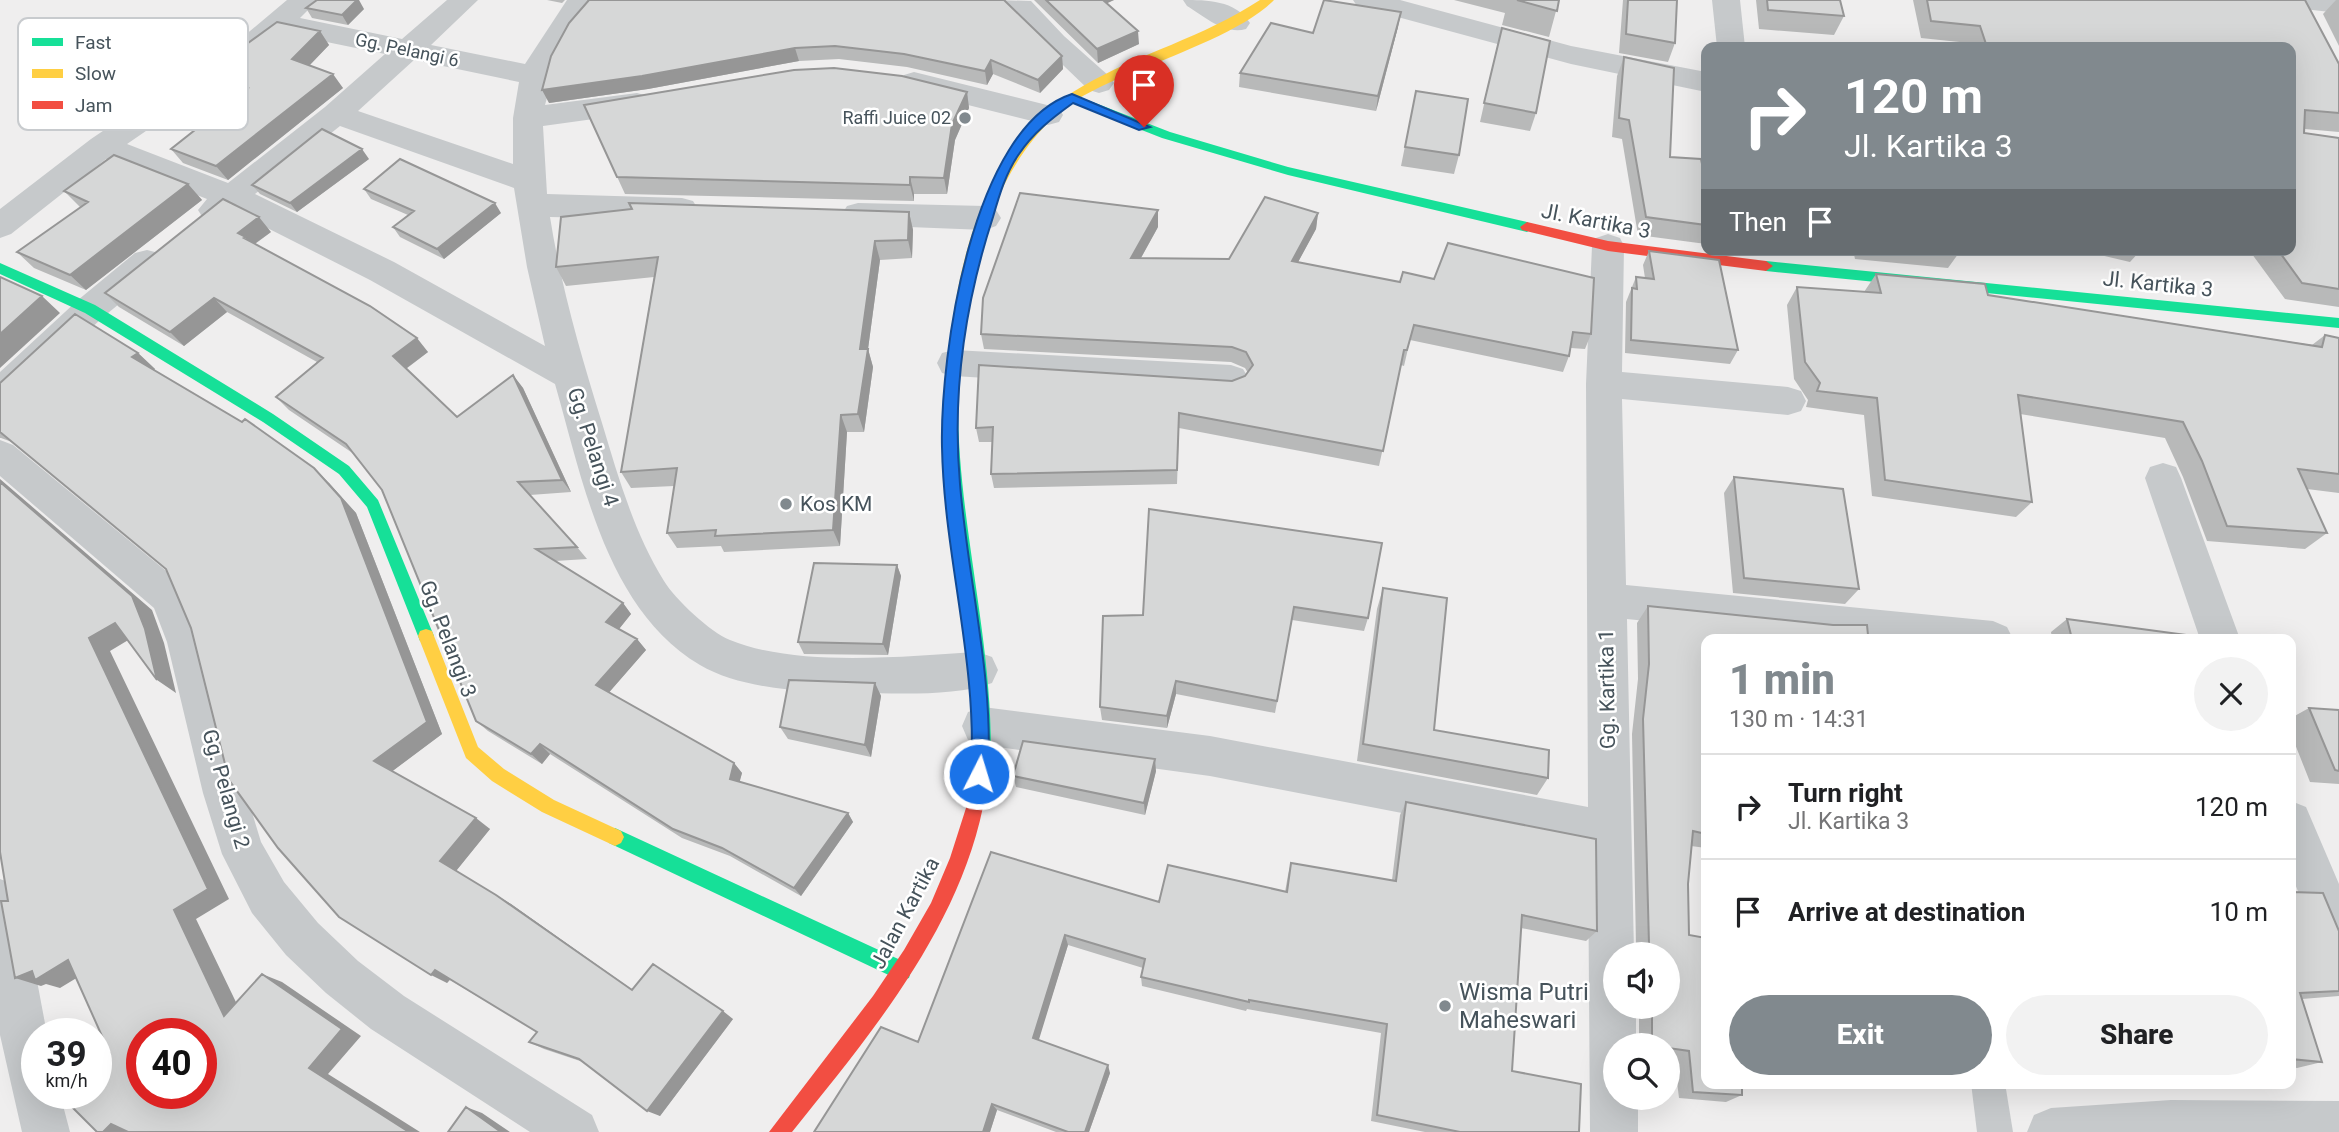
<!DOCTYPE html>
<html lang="en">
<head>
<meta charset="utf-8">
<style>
	:root { --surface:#fff; --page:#f2f2f2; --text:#202124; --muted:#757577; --line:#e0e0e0; --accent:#81898e }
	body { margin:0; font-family:Roboto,sans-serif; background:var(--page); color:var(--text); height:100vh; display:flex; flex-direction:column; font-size:26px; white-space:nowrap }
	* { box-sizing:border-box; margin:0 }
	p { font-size:23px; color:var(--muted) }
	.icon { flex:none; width:38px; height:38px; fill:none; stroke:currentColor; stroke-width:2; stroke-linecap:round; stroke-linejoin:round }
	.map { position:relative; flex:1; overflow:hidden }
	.drawer { position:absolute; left:1701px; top:634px; width:595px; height:455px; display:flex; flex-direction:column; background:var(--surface); border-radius:14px; box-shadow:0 7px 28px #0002 }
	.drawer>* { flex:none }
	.top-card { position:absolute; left:1701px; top:42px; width:595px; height:214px; border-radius:14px; box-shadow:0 7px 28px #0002; background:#81898e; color:#fff; overflow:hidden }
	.tools { position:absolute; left:1603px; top:942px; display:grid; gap:14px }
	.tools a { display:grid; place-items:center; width:77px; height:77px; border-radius:50%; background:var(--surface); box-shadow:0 7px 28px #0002; font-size:35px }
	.speed { position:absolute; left:21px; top:1018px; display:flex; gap:14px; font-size:35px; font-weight:700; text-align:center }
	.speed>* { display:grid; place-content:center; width:91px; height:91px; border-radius:50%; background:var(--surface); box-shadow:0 7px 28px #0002; line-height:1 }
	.speed small { font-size:18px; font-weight:400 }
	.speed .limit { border:10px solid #d22; background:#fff; color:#111 }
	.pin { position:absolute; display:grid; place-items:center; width:60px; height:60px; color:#fff; margin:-72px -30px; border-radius:50% 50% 50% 0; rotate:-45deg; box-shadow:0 0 7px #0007 }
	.pin .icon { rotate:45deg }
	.me { position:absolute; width:77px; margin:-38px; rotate:5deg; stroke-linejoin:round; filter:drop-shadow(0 0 5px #0008) }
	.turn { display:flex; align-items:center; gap:24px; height:147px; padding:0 28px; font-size:32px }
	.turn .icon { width:91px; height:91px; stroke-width:2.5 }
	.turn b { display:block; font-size:49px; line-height:60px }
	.then { display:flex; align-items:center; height:66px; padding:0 28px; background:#0003; gap:14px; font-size:26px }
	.round { display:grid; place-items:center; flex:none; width:74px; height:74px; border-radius:37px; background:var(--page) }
	.summary { display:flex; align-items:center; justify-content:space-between; height:119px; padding:0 28px }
	h1 { font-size:42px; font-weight:800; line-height:52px; color:var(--accent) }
	.primary-button { display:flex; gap:14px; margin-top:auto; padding:14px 28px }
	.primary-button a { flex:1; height:80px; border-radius:42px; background:var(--accent); color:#fff; font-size:28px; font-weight:800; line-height:80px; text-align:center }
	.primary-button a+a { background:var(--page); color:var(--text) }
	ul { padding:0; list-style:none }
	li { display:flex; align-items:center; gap:21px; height:105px; padding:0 28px; border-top:2px solid var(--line) }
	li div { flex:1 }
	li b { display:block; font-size:26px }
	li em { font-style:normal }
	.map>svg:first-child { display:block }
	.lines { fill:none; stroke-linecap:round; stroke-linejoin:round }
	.lane { fill:#c6c9cb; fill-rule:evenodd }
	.street { fill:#c6c9cb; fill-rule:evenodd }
	.fast { fill:#16e098; fill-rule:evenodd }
	.slow { fill:#ffcf43; fill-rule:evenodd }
	.jam { fill:#f24e42; fill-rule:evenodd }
	.wall { fill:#b8b9b9 }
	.shaded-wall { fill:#969696 }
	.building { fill:#d6d7d7; stroke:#969696; stroke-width:2; fill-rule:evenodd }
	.route { fill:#1a73e8; stroke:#114b97; stroke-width:2 }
	.poi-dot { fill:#81898e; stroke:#fff; stroke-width:2.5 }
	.labels { text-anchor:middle; stroke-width:5; stroke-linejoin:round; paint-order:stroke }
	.far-street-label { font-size:18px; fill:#46535b; stroke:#fff }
	.far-poi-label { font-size:18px; fill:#46535b; stroke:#fff; text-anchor:end }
	.street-label { font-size:21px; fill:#46535b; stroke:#fff }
	.poi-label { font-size:21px; fill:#46535b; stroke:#fff; text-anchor:start }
	.near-poi-label { font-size:24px; fill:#46535b; stroke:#fff; text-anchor:start }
	.key { fill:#fff; stroke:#c8cbce; stroke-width:2 }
	.key-label { font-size:19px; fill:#46535b }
</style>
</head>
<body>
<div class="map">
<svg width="2339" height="1132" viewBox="0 0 2339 1132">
	<rect width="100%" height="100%" fill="#efeeee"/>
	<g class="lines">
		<path class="lane" d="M1971 1083H2005L2013 1132H1977Z"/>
		<path class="street" d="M287 0H318L300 18 402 39 447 0H478L431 45 525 64 567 0H595L558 57 545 105 637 93 648 96 652 103 648 110 637 113 543 126 547 194 682 198 693 201 698 209 693 217 682 220 550 217C561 287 581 355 602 423 618 476 634 533 664 581 675 599 710 632 730 640 798 668 905 656 978 652L992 657 998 670 992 683C955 697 896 693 855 693 809 693 740 689 700 665 606 609 583 481 555 384L370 280 234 211 214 221 203 218 198 210 207 199 106 159 11 234 0 238V209L91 139 244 36ZM283 33 385 54 325 107 228 183 127 144 264 50ZM414 60 519 82 513 118V164L358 111ZM340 126 514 188 527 267 545 346 394 262 255 194Z
			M995 0 1031 1 1064 36 1109 76 1114 83 1109 90 1099 93 1089 90Z
			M1183 0C1207 0 1235 0 1250 23L1246 29C1225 35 1205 17 1187 6Z
			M1353 0H1400L1571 46 1706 72V92L1571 64 1357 6Z
			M1712 0H1740L1745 47H1717Z
			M2272 0H2339V13L2276 6Z
			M914 72 1059 108 1063 115 1059 122 1048 125 904 89 899 82 904 75Z
			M858 203 985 206 996 210 1001 218 996 226 985 230 858 225 847 222 842 214 847 206Z
			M1608 234 1620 238 1624 246 1622 372 1788 387 1801 391 1806 401 1801 411 1788 415 1622 399 1626 585 1993 621 2007 627 2013 639H1818L1627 619 1634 954H1615V1006H1636V1045H1615V1097H1638V1132H1590L1588 849 1210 776 983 745 968 740 962 726 968 712 983 707 1210 736 1588 807 1586 384 1592 246 1596 238Z
			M147 250 159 253 163 262 159 271 102 318 12 403 0 407V372L78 300 135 253Z
			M954 350 1231 365 1243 369 1249 379 1243 389 1231 393 954 376 942 373 937 363 942 353Z
			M0 440 13 445 182 584 207 642 240 773 261 842 284 882 318 923 358 961 404 996 592 1115 599 1132H530L371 1029 326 993 286 955 252 913 222 854 203 793 167 642 154 608 0 476Z
			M2163 463 2176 467 2181 478 2240 639H2200L2145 478 2150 467Z
			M2291 801 2306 807 2339 884V960L2323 953 2291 874Z
			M0 879 16 885 22 901 47 1034H37V1094H60L70 1132H22L0 1035Z
			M2171 1100 2339 1101V1132H2027L2034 1115 2051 1108Z"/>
		<path class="fast" d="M1072 94 1170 132 1288 167 1527 222 1534 227 1527 232 1288 175 1162 138 1068 101V95Z
			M1766 261 2339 318V328L1766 271 1759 266Z
			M0 263 95 305 273 414 349 466 378 500 434 636 432 641 426 643 420 641 367 507 339 474 263 422 85 313 0 274Z
			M951 388 958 394C956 515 992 633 991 754L988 760 982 762 976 760 973 754C975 633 941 515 944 394Z
			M615 828 909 964 911 971 909 978 902 980 895 978 609 843 606 837 609 831Z"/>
		<path class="slow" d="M1260 0H1274C1246 29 1179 53 1142 69 1112 81 1077 95 1053 118 979 189 967 297 958 394L956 398H946L944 394C954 280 974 148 1083 86 1140 53 1202 38 1260 0Z
			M426 629 432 631 434 636 478 747 504 769 554 800 621 831 624 837 621 843 615 846 542 812 492 781 466 758 418 636 420 631Z"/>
		<path class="jam" d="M1527 222 1608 241 1766 261 1773 266 1766 271 1608 251 1522 230 1520 227Z
			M982 746 988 748 991 754C988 772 987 790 983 807 957 932 869 1036 792 1132H769L873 996 904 950 931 903 950 858 966 808 973 754 976 748Z"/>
	</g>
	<path class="wall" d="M547 0H565L562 3Z
		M587 0H1004L1062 56 1063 69 1040 93 993 74 987 85 907 67 839 59 799 61 648 89 549 103 588 2Z
		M1034 0H1114L1106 3 1139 44 1098 63Z
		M1454 0H1559L1549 37 1502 25 1505 13Z
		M1623 0H1677L1675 43 1668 62 1619 53Z
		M1756 0H1840L1844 16 1834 35 1759 29Z
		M1913 0H2305L2339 64V132L2305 129 2304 133 2339 138V307L2285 299 2249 250H2291V47H1970L1969 43 1921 38Z
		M2336 0H2339V46L2323 14Z
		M306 8 364 9 348 25 312 18Z
		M1398 27 1376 111 1239 87 1240 73 1313 33Z
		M320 31 329 45 310 65 343 88 228 180 183 163 171 149 240 95 219 86 208 72Z
		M1497 47 1536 113 1530 131 1480 122Z
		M1624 57 1670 157 1706 183V244L1638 235 1622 139 1612 137 1617 76Z
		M1416 91 1459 155 1454 174 1401 166Z
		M967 92 969 108 955 140 947 194H914V201L625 194 584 105Z
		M369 159 297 212 260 194 252 185Z
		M188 184 202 200 86 290 34 268 17 252 81 208 64 191Z
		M364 189 501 213 444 259 400 237 393 227 408 215 371 199Z
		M909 212 913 230 912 258 880 260 868 349 873 367 864 432H847L840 546 724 552 721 546 677 548 667 533 674 486 631 488 621 472 654 277 566 286 556 267Z
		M1318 213 1316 229 1298 262 1591 334 1585 349 1571 348 1569 356 1563 372 1410 340 1404 366 1401 365 1379 466 1179 428 1177 484 994 488 991 474 992 442H979L976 428 1232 381 1245 376 1248 373 1245 368 1231 362 984 349 981 334 1158 227 1141 258 1229 259Z
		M271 232 255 244 428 352 406 369 457 417 513 375 523 388 571 492 530 495 577 547 587 559 555 561 623 603 631 614 619 629 637 639 646 650 609 692 734 763 742 773 739 782 848 813 853 822 801 896 730 856 682 838 550 754 542 764 488 731 476 721 382 490 354 454 289 410 276 397 317 362 227 312 184 346 119 307 105 293Z
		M1853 250H1961L1948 268 1855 259Z
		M2079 250H2141L2130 262Z
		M1649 251 1738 350 1730 364 1625 353 1626 302 1636 277 1645 278 1643 265Z
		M1876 274 1988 295 2312 345 2325 335 2339 338V493L2307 489 2327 533 2305 549 2207 541 2183 477 2165 438 2020 414 2032 502 2016 517 1872 496 1864 415 1806 407 1808 400 1794 379 1787 305 1797 287 1864 292Z
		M138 353 155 369 154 370 329 483 356 513 442 734 392 771 490 829 456 871 511 904 632 990 733 1019 660 1116 583 1062 544 1049 529 1042 537 1032 450 980 447 983 191 628 166 569 12 442 1 438H0V383Z
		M1734 477 1859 589 1845 604 1733 593 1724 493Z
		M1149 509 1368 618 1364 631 1292 620 1275 713 1176 694 1167 728 1102 720 1100 707 1143 615Z
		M897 565 901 576 888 655 804 654 798 642Z
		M1383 588 1434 730 1548 778 1537 795 1357 761 1377 609Z
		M1648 606 1706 639V848L1691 846 1688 884 1689 935 1742 1095 1726 1102 1679 1098 1674 1058 1668 1057V1045H1628L1639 1039V1006H1668V954H1623L1631 947 1636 946 1632 734 1638 679 1637 623Z
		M2067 619 2216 639H2052L2051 632Z
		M875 683 881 696 871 757 788 739 780 727Z
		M2309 708 2339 710V784L2310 782 2291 734V718Z
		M1156 771 1145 815 1016 787 1013 776Z
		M1406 802 1597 931 1586 941 1521 928 1512 1071 1579 1132H1425L1371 1121 1381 1033 1247 1009 1246 1011 1142 986 1141 977 1143 968 1068 945 1038 1040 1110 1073 1089 1132H1056L997 1110 990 1132H814L918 1042 991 852 1159 902 1285 892 1288 875 1291 863 1392 880 1400 815Z
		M2291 892 2339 931V996L2302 999 2322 1062 2297 1068 2291 1067Z"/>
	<path class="shaded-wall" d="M357 0H359L364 9 348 25 342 15Z
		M1096 0H1114L1097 8Z
		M1401 12 1398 27 1376 111 1378 96Z
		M320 31 329 45 302 73 292 59Z
		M1138 31 1139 44 1098 63 1097 49Z
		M795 48 799 61 648 89 549 103 542 90Z
		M1062 56 1063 69 1040 93 1038 80Z
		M991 60 993 74 987 85 985 71Z
		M333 74 343 88 228 180 216 166Z
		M967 92 969 108 955 140 947 194 944 178 952 124Z
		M362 149 369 159 297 212 290 203Z
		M910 177 914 194V201L910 185Z
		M188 184 202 200 86 290 70 275Z
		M495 203 501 213 444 259 437 249Z
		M1158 210V227L1132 274 1131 258Z
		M909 212 913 230 912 258 908 240Z
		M1318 213 1316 229 1290 277 1292 261Z
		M259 217 271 232 253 245 238 233Z
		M875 241 880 260 868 349 873 367 864 432 858 414 860 349Z
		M42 296 60 313 0 368V334Z
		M214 298 227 312 184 346 170 332Z
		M417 338 428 352 404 370 393 356Z
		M138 353 155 369 150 374 132 357Z
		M513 375 523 388 571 492 562 480Z
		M841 415 847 432 840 546 833 530Z
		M314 468 329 483 356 513 442 734 390 773 374 761Z
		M0 479 152 610 164 643 176 693 157 680 145 629 0 482Z
		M897 565 901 576 888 655 883 644Z
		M623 603 631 614 615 634 606 622Z
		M115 623 135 636 110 651 229 899 196 919 246 1023 224 1016 174 910 89 638Z
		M637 639 646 650 606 696 596 685Z
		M1176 681V694L1167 728V716Z
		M875 683 881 696 871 757 865 745Z
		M540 744 550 754 542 764 531 754Z
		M1155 759 1156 771 1145 815 1144 803Z
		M734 763 742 773 738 788 730 779Z
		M848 813 853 822 801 896 794 888Z
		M476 818 490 829 456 871 440 861Z
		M496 895 511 904 644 998 632 990Z
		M1065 935 1068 945 1037 1046 1033 1038Z
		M68 960 93 968 60 988 46 984 41 986 15 978 32 971Z
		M435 970 451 978 447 983 431 975Z
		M262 974 282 982 361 1036 328 1074 420 1132H409L309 1068Z
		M723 1011 733 1019 660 1116 647 1111Z
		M1108 1065 1110 1073 1089 1132H1085Z
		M992 1104 997 1110 990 1132H983Z
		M466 1107 482 1113 510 1132H501Z
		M111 1124 132 1132H103Z"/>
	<path class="building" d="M317 0H357L342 15 306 8Z
		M589 0H1004L1062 56 1038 80 991 60 985 71 904 54 835 46 795 48 642 76 542 90 551 56 569 23Z
		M1046 0H1103L1138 31 1097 49Z
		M1324 0 1401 12 1378 96 1240 73 1271 23 1313 33Z
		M1517 0H1559L1557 11Z
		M1628 0H1677L1675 43 1626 34Z
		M1767 0H1840L1844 16 1768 10Z
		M1927 0H2305L2339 64V113L2305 110 2304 133 2339 138V289L2302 283 2278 250H2291V47H1987L1980 26 1931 21Z
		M277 22 320 31 292 59 333 74 216 166 171 149 248 88 208 72Z
		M1502 28 1550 41 1536 113 1484 103Z
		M1624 57 1674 68 1670 157 1701 159 1706 183V225L1646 217 1629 120 1619 118Z
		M834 68 902 76 967 92 952 124 944 178 910 177V185L617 177 584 105 794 70Z
		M1416 91 1468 99 1459 155 1405 147Z
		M322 129 362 149 290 203 252 185Z
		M114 155 188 184 70 275 17 252 88 202 64 191Z
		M400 159 495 203 437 249 393 227 414 211 364 189Z
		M1020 193 1158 210 1131 258 1229 259 1265 197 1318 213 1292 261 1400 282 1403 272 1434 279 1448 243 1594 278 1591 334 1573 332 1569 356 1414 325 1407 350H1404L1383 451 1179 413 1177 470 991 474 993 427 976 428 979 365 1232 381 1245 376 1253 365 1246 352 1232 347 981 334 983 298Z
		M223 199 259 217 238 233 246 237 244 238 370 306 417 338 393 356 457 417 513 375 562 480 518 482 577 547 536 549 623 603 606 622 637 639 596 685 734 763 730 779 848 813 794 888 722 848 673 829 540 744 531 754 476 721 382 490 346 444 276 397 323 358 214 298 170 332 105 293Z
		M629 203 909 212 908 240 875 241 860 349H868L858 414 841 415 833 530 715 536 716 530 667 533 677 468 621 472 658 257 556 267 561 217 632 209Z
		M1649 251 1719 260 1738 350 1631 340 1632 288 1637 289 1636 277 1654 279Z
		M1876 274 1985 284 1988 295 2322 347 2325 335 2339 338V474L2298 469 2327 533 2227 526 2202 461 2183 422 2018 395 2032 502 1885 480 1877 398 1817 391 1820 383 1805 362 1797 287 1881 293Z
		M0 277 42 296 0 334Z
		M75 314 138 353 132 357 242 422 245 419 314 468 341 498 427 722 374 761 476 818 440 861 496 895 632 990 653 964 723 1011 647 1111 579 1059 529 1042 537 1032 435 970 431 975 339 917 278 848 229 780 191 628 166 569 0 432V383Z
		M1734 477 1843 489 1859 589 1744 578Z
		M0 482 132 596 145 629 157 680 115 623 89 638 208 889 174 910 224 1016 262 974 342 1029 309 1068 409 1132H128L111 1124 103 1132H97L64 1099 70 1094H96V1068L110 1054 68 960 35 980 32 971 15 978 1 901H8L0 852ZM142 1034H201V1094H142Z
		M1149 509 1382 543 1368 618 1294 607 1277 701 1176 681 1167 716 1100 707 1103 616 1143 615Z
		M814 563 897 565 883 644 798 642Z
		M1383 588 1447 598 1434 730 1549 750 1548 778 1363 744Z
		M1648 606 1833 625H1867L1868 635 1899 639H1706V834L1693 831 1688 884 1689 935 1706 938V1083H1742V1095L1693 1092 1689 1051 1668 1048V1045H1647L1636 1043V1040L1652 1037V1006H1668V954H1632L1631 947 1649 944 1643 719 1649 664Z
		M2067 619 2216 639H2072Z
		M789 680 875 683 865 745 780 727Z
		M2309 708 2339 710V771L2335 770Z
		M1023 741 1155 759 1144 803 1013 776Z
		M1406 802 1596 839 1597 931 1522 915 1512 1071 1581 1084 1579 1132H1460L1377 1115 1387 1024 1249 1000V1002L1141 977 1145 959 1065 935 1033 1038 1108 1065 1085 1132H1068L992 1104 983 1132H814L881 1027 918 1042 991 852 1159 902 1168 865 1287 892 1291 863 1396 881Z
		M2291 892 2323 893 2339 931V991L2300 993 2322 1062 2291 1059Z
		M466 1107 501 1132H448Z"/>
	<path class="route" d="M1072 94 1150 127 1139 130 1073 103C1052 118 1033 133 1019 154 1006 172 999 196 993 217 965 303 952 394 960 484 968 582 994 676 988 774L986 780 979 783 973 780 971 774C978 663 944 557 942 447 940 357 971 127 1072 94Z"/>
	<g class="poi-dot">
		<circle cx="965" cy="118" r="7"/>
		<circle cx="786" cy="504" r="7"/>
		<circle cx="1445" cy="1006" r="7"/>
	</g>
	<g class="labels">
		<g class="far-street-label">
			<text transform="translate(407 50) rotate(12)" y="6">Gg. Pelangi 6</text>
		</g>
		<g class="far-poi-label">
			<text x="951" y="124">Raffi Juice 02</text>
		</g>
		<g class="street-label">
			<text transform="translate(1596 221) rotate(11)" y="7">Jl. Kartika 3</text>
			<text transform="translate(2158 284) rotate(6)" y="7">Jl. Kartika 3</text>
			<text transform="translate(593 447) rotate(72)" y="7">Gg. Pelangi 4</text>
			<text transform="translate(448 639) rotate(69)" y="7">Gg. Pelangi 3</text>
			<text transform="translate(1607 689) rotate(-91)" y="7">Gg. Kartika 1</text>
			<text transform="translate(226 789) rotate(74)" y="7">Gg. Pelangi 2</text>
			<text transform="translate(905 913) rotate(-62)" y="7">Jalan Kartika</text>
		</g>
		<g class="poi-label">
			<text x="800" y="511">Kos KM</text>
		</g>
		<g class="near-poi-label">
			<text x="1459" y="1000">Wisma Putri<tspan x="1459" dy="28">Maheswari</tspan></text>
		</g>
	</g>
	<rect x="18" y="18" width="230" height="112" rx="10" class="key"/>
	<rect x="32" y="38" width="31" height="8" fill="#16e098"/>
	<rect x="32" y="69" width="31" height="9" fill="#ffcf43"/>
	<rect x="32" y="101" width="31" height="8" fill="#f24e42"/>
	<g class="key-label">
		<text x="75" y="49">Fast</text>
		<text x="75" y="80">Slow</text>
		<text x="75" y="112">Jam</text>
	</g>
</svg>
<div class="tools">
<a><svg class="icon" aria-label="sound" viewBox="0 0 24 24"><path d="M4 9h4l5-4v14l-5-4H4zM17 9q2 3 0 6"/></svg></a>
<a><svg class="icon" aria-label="search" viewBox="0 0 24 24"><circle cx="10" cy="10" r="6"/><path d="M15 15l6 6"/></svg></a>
</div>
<div class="speed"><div>39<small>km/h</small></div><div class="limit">40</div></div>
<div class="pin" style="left:1144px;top:127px;background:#d93025"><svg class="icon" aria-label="arrive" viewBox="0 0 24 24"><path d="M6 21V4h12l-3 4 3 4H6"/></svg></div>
<svg class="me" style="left:979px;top:774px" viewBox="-20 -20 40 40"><circle r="17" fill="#1a73e8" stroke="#fff" stroke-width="3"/><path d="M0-11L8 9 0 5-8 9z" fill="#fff"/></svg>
<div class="top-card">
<div class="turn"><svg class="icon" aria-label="right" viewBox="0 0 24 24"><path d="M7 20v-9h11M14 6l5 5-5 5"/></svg><div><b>120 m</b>Jl. Kartika 3</div></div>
<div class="then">Then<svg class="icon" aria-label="arrive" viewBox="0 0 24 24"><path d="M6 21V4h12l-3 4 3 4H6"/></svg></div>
</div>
<section class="drawer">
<div class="summary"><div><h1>1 min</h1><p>130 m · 14:31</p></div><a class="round"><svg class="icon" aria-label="close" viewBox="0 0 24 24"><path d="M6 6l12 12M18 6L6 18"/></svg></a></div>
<ul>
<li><svg class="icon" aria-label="right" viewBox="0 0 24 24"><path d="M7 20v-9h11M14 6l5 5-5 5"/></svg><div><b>Turn right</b><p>Jl. Kartika 3</p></div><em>120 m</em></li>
<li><svg class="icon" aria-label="arrive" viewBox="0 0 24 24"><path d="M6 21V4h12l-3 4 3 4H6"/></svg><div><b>Arrive at destination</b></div><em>10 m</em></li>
</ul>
<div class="primary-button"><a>Exit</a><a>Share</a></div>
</section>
</div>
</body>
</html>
